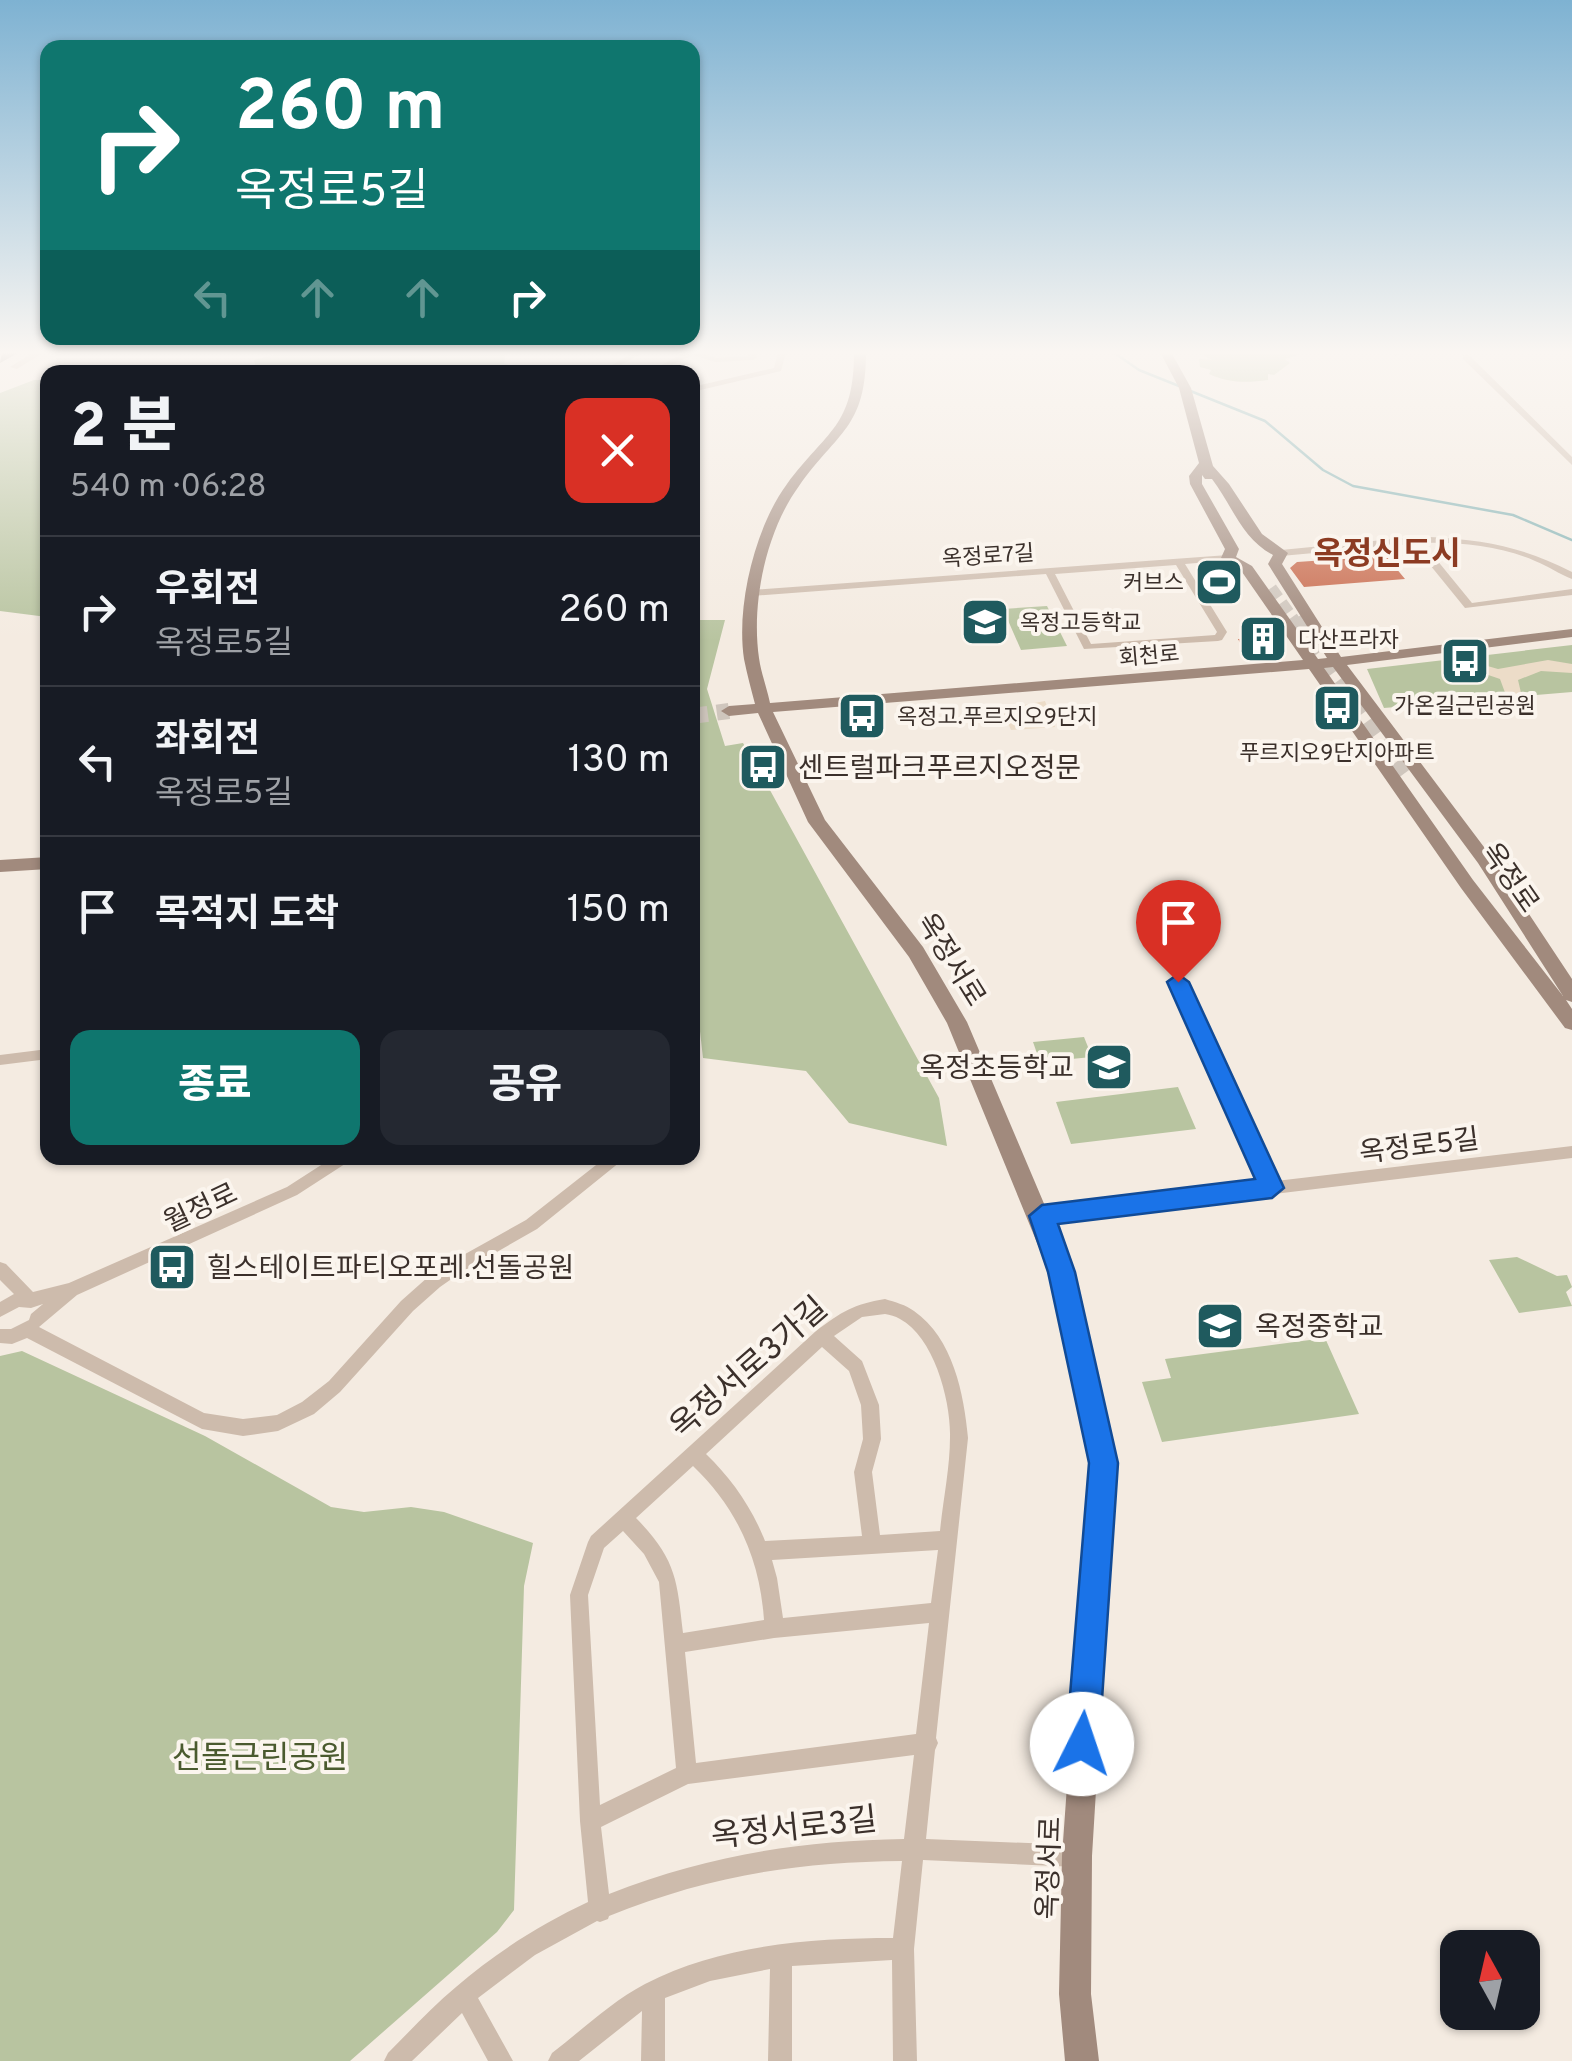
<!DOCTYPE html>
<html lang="ko">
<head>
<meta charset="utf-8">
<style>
	:root { --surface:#171b24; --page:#242831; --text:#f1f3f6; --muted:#9ea1a6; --line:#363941; --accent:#0f766e }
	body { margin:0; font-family:Overpass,"Noto Sans KR",sans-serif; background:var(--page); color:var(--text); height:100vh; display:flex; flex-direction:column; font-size:38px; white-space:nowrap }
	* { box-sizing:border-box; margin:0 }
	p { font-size:32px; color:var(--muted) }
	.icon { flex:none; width:55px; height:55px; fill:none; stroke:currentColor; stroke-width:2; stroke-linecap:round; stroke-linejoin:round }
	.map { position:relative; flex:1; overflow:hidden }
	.sheet { position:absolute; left:40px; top:365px; width:660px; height:800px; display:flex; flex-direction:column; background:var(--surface); border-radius:20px; box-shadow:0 2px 8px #0004 }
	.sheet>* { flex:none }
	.banner { position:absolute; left:40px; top:40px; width:660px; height:305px; border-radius:20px; box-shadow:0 2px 8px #0004; background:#0f766e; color:#fff; overflow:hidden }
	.needle { width:65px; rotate:352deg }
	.buttons { position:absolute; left:1440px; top:1930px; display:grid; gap:20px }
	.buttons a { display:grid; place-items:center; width:100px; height:100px; border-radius:20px; background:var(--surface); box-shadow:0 2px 8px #0004; font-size:50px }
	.pin { position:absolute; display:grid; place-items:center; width:85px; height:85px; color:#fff; margin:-102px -42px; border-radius:50% 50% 50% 0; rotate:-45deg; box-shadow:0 0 10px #0007 }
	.pin .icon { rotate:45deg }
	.me { position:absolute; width:110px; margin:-55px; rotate:4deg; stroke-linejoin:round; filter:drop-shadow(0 0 8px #0008) }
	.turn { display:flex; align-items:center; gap:35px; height:210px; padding:0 30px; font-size:45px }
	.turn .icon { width:130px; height:130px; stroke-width:2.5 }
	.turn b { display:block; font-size:70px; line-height:85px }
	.lanes { display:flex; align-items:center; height:95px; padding:0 30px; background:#0003; justify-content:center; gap:50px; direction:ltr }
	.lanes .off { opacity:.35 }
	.round { display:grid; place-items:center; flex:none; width:105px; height:105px; border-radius:20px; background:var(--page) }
	.head { display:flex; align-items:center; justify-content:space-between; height:170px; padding:0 30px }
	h1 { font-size:60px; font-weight:800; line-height:75px }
	.action { display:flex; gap:20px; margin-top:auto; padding:20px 30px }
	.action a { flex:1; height:115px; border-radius:20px; background:var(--accent); color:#fff; font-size:40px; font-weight:800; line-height:115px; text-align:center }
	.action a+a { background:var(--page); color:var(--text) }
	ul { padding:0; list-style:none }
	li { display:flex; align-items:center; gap:30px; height:150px; padding:0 30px; border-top:2px solid var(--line) }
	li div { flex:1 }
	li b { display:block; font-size:38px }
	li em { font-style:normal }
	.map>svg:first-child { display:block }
	.green { fill:#b8c4a0 }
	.plaza { fill:#ecdcc8 }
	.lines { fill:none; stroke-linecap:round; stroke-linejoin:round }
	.stream { stroke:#7fb0b2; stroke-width:2.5 }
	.building { fill:#c8694b }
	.secondary-tunnel-far1 { stroke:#cfc6bd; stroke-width:12; stroke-dasharray:12 6; stroke-linecap:butt }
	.secondary-tunnel { stroke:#cfc6bd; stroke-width:16; stroke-dasharray:16 9; stroke-linecap:butt }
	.street { fill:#cdbbac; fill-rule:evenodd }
	.secondary { fill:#a18a7d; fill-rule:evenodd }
	.highway { fill:#5c4a42; fill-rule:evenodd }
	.route { fill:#1a73e8; stroke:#114b97; stroke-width:2.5 }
	.labels { text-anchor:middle; stroke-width:8; stroke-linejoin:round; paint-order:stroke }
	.far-street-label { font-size:22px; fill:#3b302b; stroke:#fbf5ee }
	.far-poi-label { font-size:22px; fill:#3b302b; stroke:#fbf5ee; text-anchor:start }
	.poi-label { font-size:28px; fill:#3b302b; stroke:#fbf5ee; text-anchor:start }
	.street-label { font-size:28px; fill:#3b302b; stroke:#fbf5ee }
	.far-district-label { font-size:32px; font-weight:bold; fill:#8c3b22; stroke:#fbf5ee }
	.near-street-label { font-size:32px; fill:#3b302b; stroke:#fbf5ee }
	.near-park-label { font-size:32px; fill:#4a5a2e; stroke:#fbf5ee }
</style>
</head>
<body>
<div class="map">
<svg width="1572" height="2061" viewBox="0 0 1572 2061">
	<rect width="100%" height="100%" fill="#f4ebe1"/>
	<path class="green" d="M285 352H506L504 363 523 372H257L254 360Z
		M1213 352H1297L1299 355 1285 359 1290 363 1274 375 1268 374V380C1247 383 1228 383 1209 374L1211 370 1200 367 1199 359 1212 360 1200 353Z
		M34 380H47V617L0 611V393Z
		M1047 606 1067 646 1021 650 1003 609Z
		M693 620H725L707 689 725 746 743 743 771 792 939 1098 947 1146 849 1123 806 1071 703 1058 692 960Z
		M1572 645V692L1384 708 1367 669Z
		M1084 1037 1092 1057 1040 1062 1033 1042Z
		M1178 1087 1196 1129 1071 1144 1056 1102Z
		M1517 1257 1557 1276 1567 1275 1572 1287 1566 1292 1572 1306 1519 1313 1489 1260Z
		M1325 1338 1359 1414 1162 1442 1142 1382 1171 1378 1165 1359Z
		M22 1351 205 1436 331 1507 364 1512 411 1507 444 1512 533 1543 524 1586 514 1910 497 1932 350 2061H0V1356Z"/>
	<path class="plaza" d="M1548 660 1572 664V673L1541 671 1518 680 1522 697 1507 698 1500 679 1459 665 1477 663 1498 669Z
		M1045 701 1055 727 1011 730 1002 709Z"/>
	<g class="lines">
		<path class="stream" d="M1113 352 1139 370 1179 386
			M1188 390 1265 421 1323 470 1353 486 1513 515 1572 540"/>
	</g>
	<path class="building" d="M1386 556 1405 579 1304 587 1290 568 1297 562Z
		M1269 625 1284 647 1244 650 1238 639 1259 638 1254 627Z"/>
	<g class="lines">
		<path class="secondary-tunnel-far1" d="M1271 588 1296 623"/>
		<path class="secondary-tunnel" d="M1294 620 1405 773
			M692 716 729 711"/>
		<path class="street" d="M34 352H44L17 369 10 367Z
			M634 352H644L609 372H600Z
			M699 352 716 358 748 356 746 352H754L757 358 753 360 715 362 693 355 657 372H648L686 352Z
			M778 352H786L781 371 692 392V387L774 368Z
			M1392 352H1400L1395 356Z
			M1463 355H1469L1572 457V465L1463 359Z
			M1430 537C1484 540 1524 547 1572 572V579C1559 574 1548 566 1535 561 1501 546 1460 542 1423 543L1472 603 1572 589V595L1465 608 1413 544 1281 556 1276 553 1281 550 1393 539Z
			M1228 555 1231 556V560L1185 564 1227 632 1222 640 1218 641 1084 649 1046 574 752 596 747 593 752 590ZM1176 565 1217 632 1215 635 1091 644 1055 574Z
			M1178 977 1185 982 1276 1181 1572 1146V1158L1042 1222 1037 1220 1034 1215 1037 1210 1042 1208 1262 1183 1171 982Z
			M48 1049V1059L0 1065V1055Z
			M332 1158H350L348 1162 297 1195 77 1295 39 1327 204 1413 243 1419 277 1415 302 1402 329 1381 401 1301 428 1277 449 1263 526 1220 605 1158H622L620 1162 537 1229 460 1273 440 1287 413 1311 340 1392 314 1414 278 1431 243 1436 202 1429 27 1338 12 1344 0 1343V1329H11L29 1320 31 1314 43 1304 31 1308 19 1307 0 1317V1302L14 1294 0 1280V1262L6 1264 33 1292 69 1283 287 1187Z
			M885 1299C895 1302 906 1305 914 1311 953 1338 964 1394 968 1438L936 1738 938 1743 935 1750 926 1839 1077 1845 1084 1849 1088 1856 1084 1863 1077 1867 923 1860 914 1949 917 2061H893L892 1960 792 1966V2061H768L770 1969 710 1981 665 1998V2061H641L642 2011 579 2061H548L552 2053C582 2030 611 2002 645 1984 720 1945 810 1938 893 1938L902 1861C796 1862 708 1876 609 1916L608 1919 600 1922 597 1921 535 1955 478 1998 513 2061H488L462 2013 412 2061H384L388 2053C410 2031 432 2007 456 1987 495 1953 541 1924 588 1902L580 1821 570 1595 588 1542 591 1536 816 1331C841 1312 854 1304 885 1299ZM885 1314C890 1315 895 1316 900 1319 934 1337 951 1401 950 1437 950 1468 943 1500 940 1531L880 1535 872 1472 881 1439 879 1405 862 1361 834 1336 862 1317ZM822 1347 849 1371 861 1405 863 1439 854 1472 862 1536 765 1541C752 1508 732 1479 706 1454ZM693 1466C737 1508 760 1559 764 1620L683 1633C677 1579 676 1559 636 1518ZM623 1531 644 1554 659 1582 676 1768 600 1805 588 1595 604 1548ZM938 1550 931 1603 783 1618 777 1578 772 1560ZM929 1623 916 1734 696 1763 685 1652 774 1638ZM914 1755 904 1839C799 1841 708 1855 609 1894L601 1827 688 1784Z"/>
		<path class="secondary" d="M854 352H866C866 428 838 431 799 486 766 531 751 603 759 658 761 673 767 688 770 703L1303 660 1242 572 1221 558 1225 549 1190 484 1189 476 1199 463 1179 388 1160 352H1171L1191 388 1213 466 1229 484 1262 534 1288 553 1282 564 1341 657 1572 629V637L1347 665 1490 855 1572 979V1002L1566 1000 1572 1009V1030L1565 1028 1461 888 1309 669 773 712 825 820 923 947 967 1022 1073 1272 1116 1463 1092 1856 1091 1994 1099 2061H1065L1059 1994 1062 1856 1090 1463 1049 1272 947 1023 909 957 808 822 758 713 729 716 721 711 729 706 755 704C751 689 747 674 744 659 736 606 755 527 787 484 827 430 854 427 854 352ZM1202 475 1205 479H1212C1232 505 1242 539 1273 555L1268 564 1327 658 1318 659 1252 566 1236 557 1239 549 1202 484ZM1333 667 1478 863 1563 996 1473 880 1324 668Z
			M48 857V869L0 872V860Z"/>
		<path class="highway" d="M2 352H20L0 363Z"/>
	</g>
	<linearGradient id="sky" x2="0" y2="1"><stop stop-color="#7eb2d2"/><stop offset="0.55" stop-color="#faf6f2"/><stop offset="1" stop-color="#faf6f2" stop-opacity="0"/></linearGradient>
	<rect width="1572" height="641" fill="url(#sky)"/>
	<path class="route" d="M1178 974 1189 982 1284 1188 1272 1198 1058 1224 1075 1272 1118 1463 1099 1744 1094 1756 1082 1761 1070 1756 1066 1744 1089 1463 1048 1272 1029 1216 1042 1205 1255 1179 1167 982Z"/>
	<defs>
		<g id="stadium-square" transform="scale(2.5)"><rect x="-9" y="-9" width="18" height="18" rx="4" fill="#1f5a5e" stroke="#fbf5ee"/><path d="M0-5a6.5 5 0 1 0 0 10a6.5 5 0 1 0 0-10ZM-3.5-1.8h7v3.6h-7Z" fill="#fff"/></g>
		<g id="school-square" transform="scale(2.5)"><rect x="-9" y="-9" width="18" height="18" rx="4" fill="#1f5a5e" stroke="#fbf5ee"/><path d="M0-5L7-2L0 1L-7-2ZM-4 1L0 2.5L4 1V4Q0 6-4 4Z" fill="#fff"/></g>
		<g id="building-square" transform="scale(2.5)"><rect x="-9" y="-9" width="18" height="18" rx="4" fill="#1f5a5e" stroke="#fbf5ee"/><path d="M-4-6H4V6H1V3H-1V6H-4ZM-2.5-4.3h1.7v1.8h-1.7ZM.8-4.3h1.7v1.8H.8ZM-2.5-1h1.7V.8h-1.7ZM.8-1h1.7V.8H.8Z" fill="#fff"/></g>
		<g id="bus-square" transform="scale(2.5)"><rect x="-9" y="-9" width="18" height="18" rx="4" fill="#1f5a5e" stroke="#fbf5ee"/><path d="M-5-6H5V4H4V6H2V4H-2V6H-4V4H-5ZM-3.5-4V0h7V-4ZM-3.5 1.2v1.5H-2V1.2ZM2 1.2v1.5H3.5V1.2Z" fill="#fff"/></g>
	</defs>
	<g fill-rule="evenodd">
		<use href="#stadium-square" x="1219" y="582"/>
		<use href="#school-square" x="985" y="622"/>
		<use href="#building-square" x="1263" y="639"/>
		<use href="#bus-square" x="1465" y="661"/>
		<use href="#bus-square" x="1337" y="708"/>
		<use href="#bus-square" x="862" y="716"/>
		<use href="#bus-square" x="763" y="767"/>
		<use href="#school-square" x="1109" y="1067"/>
		<use href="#bus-square" x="172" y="1267"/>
		<use href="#school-square" x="1220" y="1326"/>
	</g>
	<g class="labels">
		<g class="far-street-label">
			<text transform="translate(988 555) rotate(-4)" y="8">옥정로7길</text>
			<text transform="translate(1149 655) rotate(-5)" y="8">회천로</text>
		</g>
		<g class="far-poi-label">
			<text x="1184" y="590" text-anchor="end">커브스</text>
			<text x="1020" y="630">옥정고등학교</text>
			<text x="1298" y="647">다산프라자</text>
			<text x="1465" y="713" text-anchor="middle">가온길근린공원</text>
			<text x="897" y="724">옥정고.푸르지오9단지</text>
			<text x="1337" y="760" text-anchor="middle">푸르지오9단지아파트</text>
		</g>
		<g class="poi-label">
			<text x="798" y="777">센트럴파크푸르지오정문</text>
			<text x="1074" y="1077" text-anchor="end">옥정초등학교</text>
			<text x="207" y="1277">힐스테이트파티오포레.선돌공원</text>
			<text x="1255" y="1336">옥정중학교</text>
		</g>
		<g class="street-label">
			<text transform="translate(1511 877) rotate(55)" y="10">옥정로</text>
			<text transform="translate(952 959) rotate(58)" y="10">옥정서로</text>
			<text transform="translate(1419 1145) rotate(-7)" y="10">옥정로5길</text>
			<text transform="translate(200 1207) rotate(-25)" y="10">월정로</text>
			<text transform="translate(1048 1868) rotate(-88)" y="10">옥정서로</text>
		</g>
		<g class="far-district-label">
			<text x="1387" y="564">옥정신도시</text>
		</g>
		<g class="near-street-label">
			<text transform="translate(748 1367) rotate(-41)" y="11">옥정서로3가길</text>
			<text transform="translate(794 1827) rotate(-6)" y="11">옥정서로3길</text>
		</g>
		<g class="near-park-label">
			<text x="260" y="1768">선돌근린공원</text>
		</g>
	</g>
</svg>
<div class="buttons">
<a><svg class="needle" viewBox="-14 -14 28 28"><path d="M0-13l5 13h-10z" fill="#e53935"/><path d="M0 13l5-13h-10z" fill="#9ea1a6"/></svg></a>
</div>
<div class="pin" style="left:1178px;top:982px;background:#d93025"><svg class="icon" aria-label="arrive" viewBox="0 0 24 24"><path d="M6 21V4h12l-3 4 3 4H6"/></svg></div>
<svg class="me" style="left:1082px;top:1744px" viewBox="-20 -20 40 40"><circle r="19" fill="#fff"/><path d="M0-13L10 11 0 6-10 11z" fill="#1a73e8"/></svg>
<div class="banner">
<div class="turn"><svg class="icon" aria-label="right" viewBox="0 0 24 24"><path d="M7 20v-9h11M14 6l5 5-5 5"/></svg><div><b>260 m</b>옥정로5길</div></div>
<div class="lanes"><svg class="icon off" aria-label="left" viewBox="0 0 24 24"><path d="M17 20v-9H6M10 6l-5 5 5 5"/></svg><svg class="icon off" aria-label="ahead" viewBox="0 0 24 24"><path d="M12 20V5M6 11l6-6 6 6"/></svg><svg class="icon off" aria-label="ahead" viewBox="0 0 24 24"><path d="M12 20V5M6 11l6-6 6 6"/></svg><svg class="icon" aria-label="right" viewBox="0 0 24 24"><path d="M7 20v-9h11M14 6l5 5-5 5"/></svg></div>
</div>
<section class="sheet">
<div class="head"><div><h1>2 분</h1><p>540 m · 06:28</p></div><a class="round" style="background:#d93025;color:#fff"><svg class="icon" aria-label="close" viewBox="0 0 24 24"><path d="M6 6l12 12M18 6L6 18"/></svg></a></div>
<ul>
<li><svg class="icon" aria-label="right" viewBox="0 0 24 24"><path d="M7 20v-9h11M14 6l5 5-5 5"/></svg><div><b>우회전</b><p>옥정로5길</p></div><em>260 m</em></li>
<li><svg class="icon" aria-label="left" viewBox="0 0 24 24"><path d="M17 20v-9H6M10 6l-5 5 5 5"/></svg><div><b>좌회전</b><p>옥정로5길</p></div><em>130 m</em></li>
<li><svg class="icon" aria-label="arrive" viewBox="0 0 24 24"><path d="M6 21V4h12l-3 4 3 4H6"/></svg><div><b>목적지 도착</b></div><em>150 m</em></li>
</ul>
<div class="action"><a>종료</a><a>공유</a></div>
</section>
</div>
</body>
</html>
